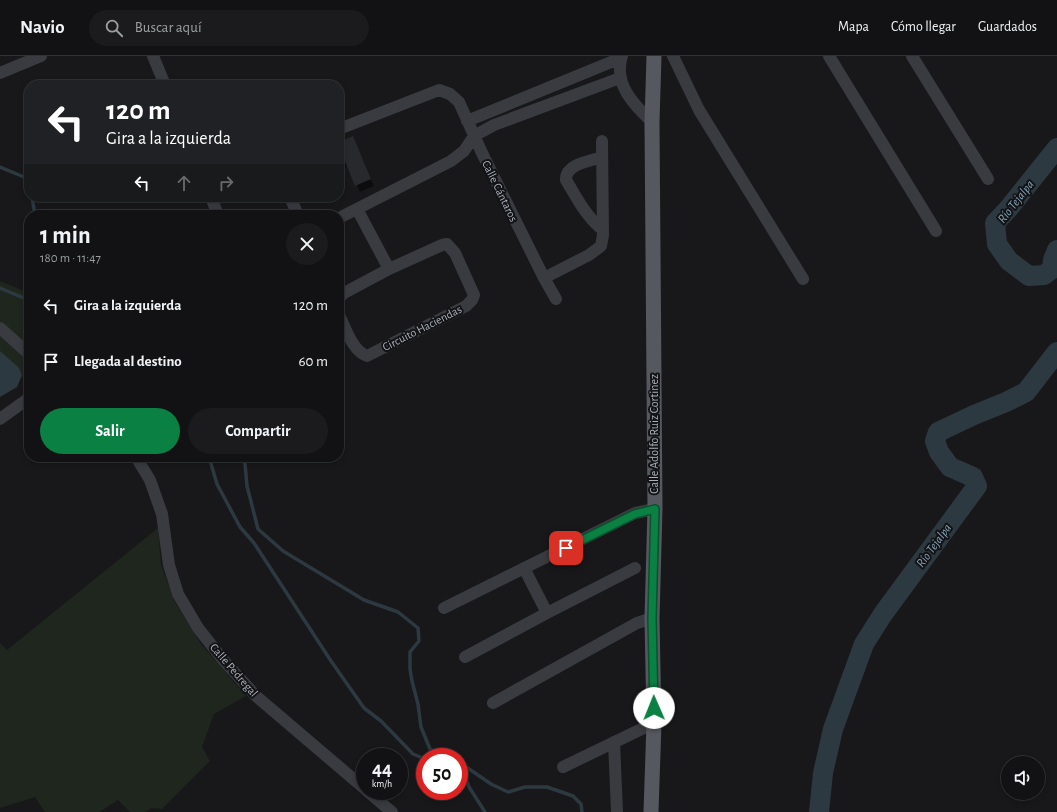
<!DOCTYPE html>
<html lang="es">
<head>
<meta charset="utf-8">
<style>
	:root { --surface:#121214; --page:#1b1b1d; --text:#f1f3f6; --muted:#9c9ea0; --line:#313234; --accent:#0b8043 }
	body { margin:0; font-family:"Alegreya Sans",sans-serif; background:var(--page); color:var(--text); height:100vh; display:flex; flex-direction:column; font-size:15px; white-space:nowrap }
	* { box-sizing:border-box; margin:0 }
	p { font-size:13px; color:var(--muted) }
	.icon { flex:none; width:22px; height:22px; fill:none; stroke:currentColor; stroke-width:2; stroke-linecap:round; stroke-linejoin:round }
	.map { position:relative; flex:1; overflow:hidden }
	.side { position:absolute; left:24px; top:154px; width:320px; height:252px; display:flex; flex-direction:column; background:var(--surface); border-radius:16px; box-shadow:0 2px 6px #0003,0 0 0 1px var(--line) }
	.side>* { flex:none }
	.guide { position:absolute; left:24px; top:24px; width:320px; height:122px; border-radius:16px; box-shadow:0 2px 6px #0003,0 0 0 1px var(--line); background:#202124; color:#fff; overflow:hidden }
	.fabs { position:absolute; left:1001px; top:700px; display:grid; gap:8px }
	.fabs a { display:grid; place-items:center; width:44px; height:44px; border-radius:50%; background:var(--surface); box-shadow:0 2px 6px #0003,0 0 0 1px var(--line); font-size:20px }
	.speed { position:absolute; left:356px; top:692px; display:flex; gap:8px; font-size:20px; font-weight:700; text-align:center }
	.speed>* { display:grid; place-content:center; width:52px; height:52px; border-radius:50%; background:var(--surface); box-shadow:0 2px 6px #0003,0 0 0 1px var(--line); line-height:1 }
	.speed small { font-size:10px; font-weight:400 }
	.speed .limit { border:6px solid #d22; background:#fff; color:#111 }
	.pin { position:absolute; display:grid; place-items:center; width:34px; height:34px; color:#fff; margin:-17px; border-radius:8px; box-shadow:0 2px 6px #0006 }
	.me { position:absolute; width:44px; margin:-22px; rotate:359deg; stroke-linejoin:round; filter:drop-shadow(0 0 3px #0008) }
	.turn { display:flex; align-items:center; gap:14px; height:84px; padding:0 16px; font-size:18px }
	.turn .icon { width:52px; height:52px; stroke-width:2.5 }
	.turn b { display:block; font-size:28px; line-height:34px }
	.lanes { display:flex; align-items:center; height:38px; padding:0 16px; background:#0003; justify-content:center; gap:20px; direction:ltr }
	.lanes .off { opacity:.35 }
	.round { display:grid; place-items:center; flex:none; width:42px; height:42px; border-radius:21px; background:var(--page) }
	.overview { display:flex; align-items:center; justify-content:space-between; height:68px; padding:0 16px }
	h1 { font-size:24px; font-weight:600; line-height:30px }
	.cta { display:flex; gap:8px; margin-top:auto; padding:8px 16px }
	.cta a { flex:1; height:46px; border-radius:24px; background:var(--accent); color:#fff; font-size:16px; font-weight:600; line-height:46px; text-align:center }
	.cta a+a { background:var(--page); color:var(--text) }
	ul { padding:0; list-style:none }
	li { display:flex; align-items:center; gap:12px; height:56px; padding:0 16px }
	li div { flex:1 }
	li b { display:block; font-size:15px }
	li em { font-style:normal }
	header { display:flex; align-items:center; gap:24px; box-sizing:border-box; height:56px; padding:0 20px; background:var(--surface); border-bottom:1px solid var(--line) }
	header strong { font-size:19px }
	nav { display:flex; gap:22px; margin-inline-start:auto; font-size:14px }
	.search { width:280px; height:36px; background:var(--page); display:flex; align-items:center; gap:10px; box-sizing:border-box; padding:0 14px; border-radius:22px; color:var(--muted); font-size:15px }
	.map>svg:first-child { display:block }
	.green { fill:#1e261e }
	.water { fill:#2d3940 }
	.shadow { fill:#0007 }
	.lines { fill:none; stroke-linecap:round; stroke-linejoin:round }
	.stream { stroke:#2d3940; stroke-width:3.5 }
	.river { stroke:#2d3940; stroke-width:20 }
	.building { fill:#28292c }
	.minor { stroke:#393b40; stroke-width:12 }
	.major { stroke:#55585f; stroke-width:15 }
	.route-casing { stroke:#07532c; stroke-width:10 }
	.route { stroke:#0b8043; stroke-width:7 }
	.labels { text-anchor:middle; stroke-width:4; stroke-linejoin:round; paint-order:stroke }
	.street-label { font-size:12px; fill:#aab1bb; stroke:#131316 }
	.water-label { font-size:13px; font-style:italic; fill:#80a2b7; stroke:#131316 }
</style>
</head>
<body>
<header>
<strong>Navio</strong>
<div class="search"><svg class="icon" aria-label="search" viewBox="0 0 24 24"><circle cx="10" cy="10" r="6"/><path d="M15 15l6 6"/></svg>Buscar aquí</div>
<nav><a>Mapa</a><a>Cómo llegar</a><a>Guardados</a></nav>
</header>
<div class="map">
<svg width="1057" height="756" viewBox="0 0 1057 756">
	<rect width="100%" height="100%" fill="#18181b"/>
	<path class="green" d="M0 225 29 237V316L0 338Z
		M158 472 161 509 175 546 201 588 246 640 214 658 202 691 210 705 162 753 151 752 145 756H130L118 744 99 756H45L35 741 0 752V587L7 594Z"/>
	<path class="water" d="M0 295 19 312 22 319 17 331 0 341Z"/>
	<path class="shadow" d="M353 82 374 130 360 136 348 110 339 114V87Z"/>
	<g class="lines">
		<path class="stream" d="M0 111 24 121 29 131
			M32 141 35 159
			M0 232 29 244
			M209 401 217 428 240 471 254 487 331 605 364 652 381 665 413 698 425 703
			M242 401 245 408 247 430 258 473 283 495 364 544 398 556 418 572 419 585 410 596V613L412 625 418 648 421 671 430 693 442 701
			M459 706 491 728 508 736 525 731H547L573 740 581 748 582 756
			M459 715 464 717 469 731 485 756"/>
		<path class="river" d="M1057 92 1009 152 995 167 997 188 1009 205 1029 220 1044 219 1052 213 1053 204 1057 194
			M819 756 823 717 833 673 864 588 883 558 977 430 973 421 950 411 939 396 935 385 938 376 974 359 1006 346 1026 336 1057 296"/>
	</g>
	<path class="building" d="M353 80 371 123 355 130 344 103 339 106V86Z"/>
	<g class="lines">
		<path class="minor" d="M153 0 165 29
			M622 0C613 28 634 49 652 66
			M673 0 699 54 803 223
			M829 0 936 175
			M912 0 988 123
			M0 17 41 0
			M467 65 621 2
			M339 73 439 34 450 38 459 46 482 97 544 222 556 243
			M602 101C590 105 565 108 566 124 577 142 586 161 603 174
			M211 141 218 159
			M290 141 298 159
			M357 153 389 213
			M339 162 451 105 464 95 474 80 494 69 620 22
			M544 222 589 199 601 190 603 179 602 85
			M339 242 344 237 389 213 442 189 447 188 455 197 474 239 472 244 466 250 367 300C352 294 346 273 339 259
			M0 272 29 298
			M0 363 29 342
			M136 401 150 424 162 458 169 509 178 538 198 572 224 605 256 640 365 733
			M444 552 635 457 655 453
			M547 557 635 512
			M465 601 547 557 524 512
			M493 647 637 567 652 562
			M614 686 617 756
			M563 711 654 667
			M367 735 392 756"/>
		<path class="major" d="M651 756 654 667 652 562 655 453 652 66 654 0"/>
	</g>
	<g class="lines">
		<g class="route-casing">
			<path id="route" d="M566 492 635 458 655 453 652 562 654 652"/>
		</g>
		<use href="#route" class="route"/>
	</g>
	<g class="labels">
		<g class="street-label">
			<text transform="translate(500 135) rotate(64)" y="4">Calle Cántaros</text>
			<text transform="translate(422 272) rotate(-27)" y="4">Circuito Haciendas</text>
			<text transform="translate(654 378) rotate(-90)" y="4">Calle Adolfo Ruiz Cortinez</text>
			<text transform="translate(234 614) rotate(49)" y="4">Calle Pedregal</text>
		</g>
		<g class="water-label">
			<text transform="translate(1015 145) rotate(-52)" y="5">Río Tejalpa</text>
			<text transform="translate(933 489) rotate(-54)" y="5">Río Tejalpa</text>
		</g>
	</g>
</svg>
<div class="fabs">
<a><svg class="icon" aria-label="sound" viewBox="0 0 24 24"><path d="M4 9h4l5-4v14l-5-4H4zM17 9q2 3 0 6"/></svg></a>
</div>
<div class="speed"><div>44<small>km/h</small></div><div class="limit">50</div></div>
<div class="pin" style="left:566px;top:492px;background:#d93025"><svg class="icon" aria-label="arrive" viewBox="0 0 24 24"><path d="M6 21V4h12l-3 4 3 4H6"/></svg></div>
<svg class="me" style="left:654px;top:652px" viewBox="-20 -20 40 40"><circle r="19" fill="#fff"/><path d="M0-13L10 11 0 6-10 11z" fill="#0b8043"/></svg>
<div class="guide">
<div class="turn"><svg class="icon" aria-label="left" viewBox="0 0 24 24"><path d="M17 20v-9H6M10 6l-5 5 5 5"/></svg><div><b>120 m</b>Gira a la izquierda</div></div>
<div class="lanes"><svg class="icon" aria-label="left" viewBox="0 0 24 24"><path d="M17 20v-9H6M10 6l-5 5 5 5"/></svg><svg class="icon off" aria-label="ahead" viewBox="0 0 24 24"><path d="M12 20V5M6 11l6-6 6 6"/></svg><svg class="icon off" aria-label="right" viewBox="0 0 24 24"><path d="M7 20v-9h11M14 6l5 5-5 5"/></svg></div>
</div>
<section class="side">
<div class="overview"><div><h1>1 min</h1><p>180 m · 11:47</p></div><a class="round"><svg class="icon" aria-label="close" viewBox="0 0 24 24"><path d="M6 6l12 12M18 6L6 18"/></svg></a></div>
<ul>
<li><svg class="icon" aria-label="left" viewBox="0 0 24 24"><path d="M17 20v-9H6M10 6l-5 5 5 5"/></svg><div><b>Gira a la izquierda</b></div><em>120 m</em></li>
<li><svg class="icon" aria-label="arrive" viewBox="0 0 24 24"><path d="M6 21V4h12l-3 4 3 4H6"/></svg><div><b>Llegada al destino</b></div><em>60 m</em></li>
</ul>
<div class="cta"><a>Salir</a><a>Compartir</a></div>
</section>
</div>
</body>
</html>
